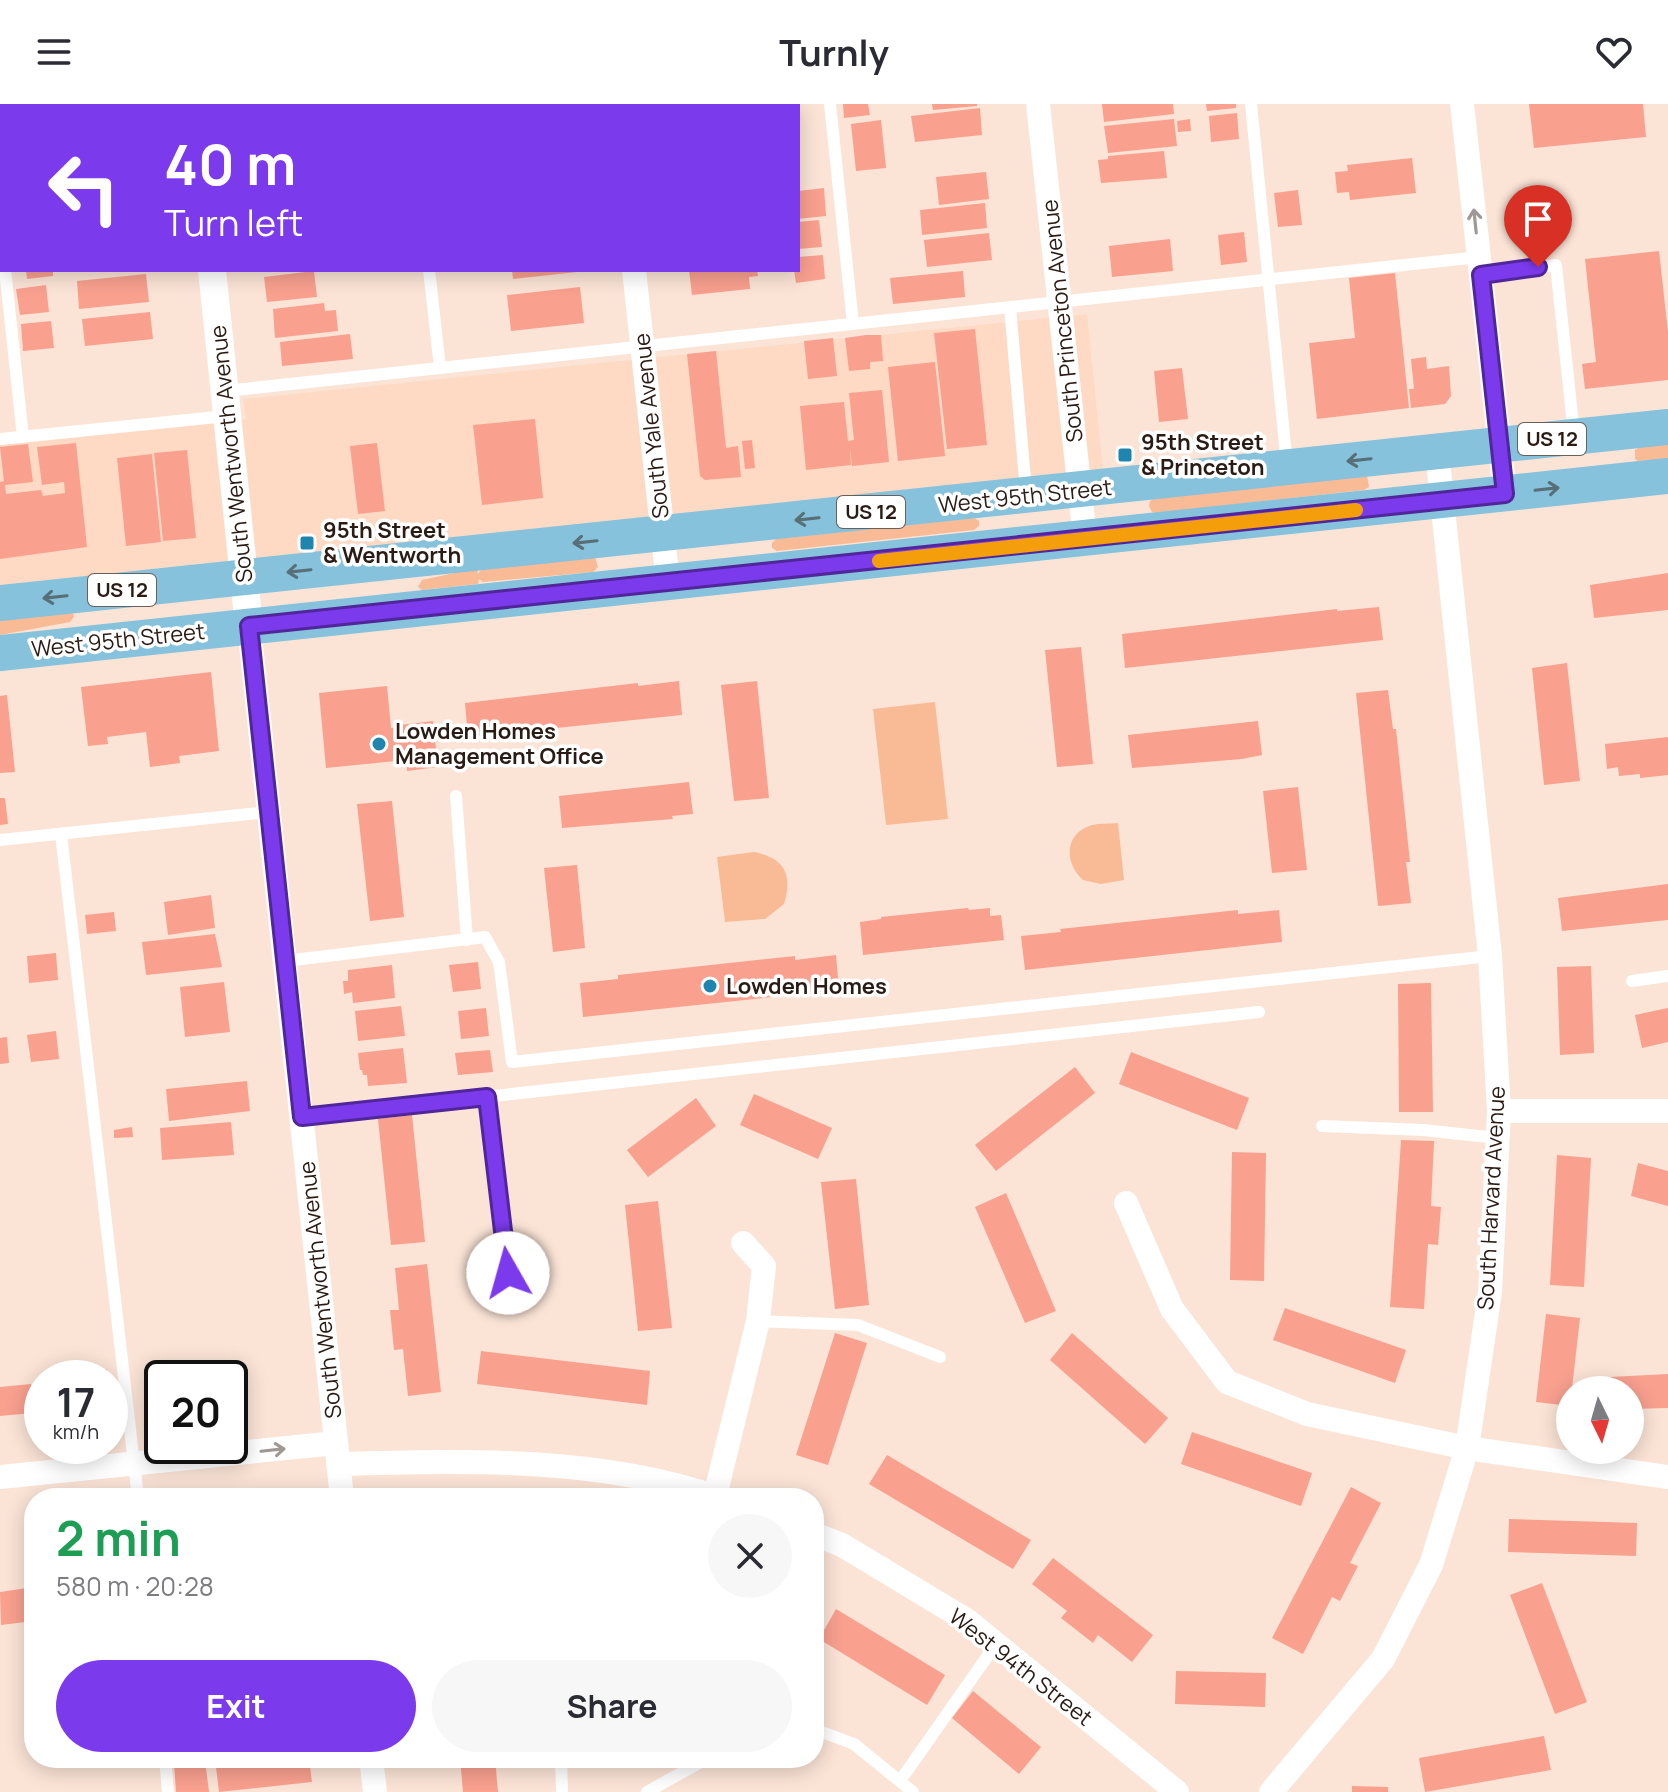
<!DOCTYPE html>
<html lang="en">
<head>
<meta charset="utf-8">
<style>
	:root { --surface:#fff; --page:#f7f7f7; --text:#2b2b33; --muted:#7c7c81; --accent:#7c3aed }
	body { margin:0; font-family:Manrope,sans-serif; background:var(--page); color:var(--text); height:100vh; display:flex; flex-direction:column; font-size:30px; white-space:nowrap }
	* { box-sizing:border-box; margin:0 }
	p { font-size:26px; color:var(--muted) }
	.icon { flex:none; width:44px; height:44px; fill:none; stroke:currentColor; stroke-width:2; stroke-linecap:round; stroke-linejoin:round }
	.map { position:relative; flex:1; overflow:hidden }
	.drawer { position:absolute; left:24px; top:1384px; width:800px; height:280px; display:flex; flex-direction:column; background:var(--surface); border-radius:32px; box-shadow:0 4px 20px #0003 }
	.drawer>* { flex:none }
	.guide { position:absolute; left:0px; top:0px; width:800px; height:168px; box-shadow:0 4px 20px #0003; background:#7c3aed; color:#fff; overflow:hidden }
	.needle { width:52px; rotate:175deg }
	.controls { position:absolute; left:1556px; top:1272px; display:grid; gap:16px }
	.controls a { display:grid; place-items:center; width:88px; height:88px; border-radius:50%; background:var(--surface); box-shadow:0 4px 20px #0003; font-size:40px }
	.speed { position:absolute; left:24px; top:1256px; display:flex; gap:16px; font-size:40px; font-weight:700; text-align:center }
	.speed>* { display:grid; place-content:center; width:104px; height:104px; border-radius:50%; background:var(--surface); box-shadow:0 4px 20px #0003; line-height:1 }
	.speed small { font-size:20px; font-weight:400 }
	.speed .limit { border:4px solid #111; border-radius:12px; background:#fff; color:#111 }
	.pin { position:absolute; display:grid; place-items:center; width:68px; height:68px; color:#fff; margin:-82px -34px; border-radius:50% 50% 50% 0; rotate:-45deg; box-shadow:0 0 8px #0007 }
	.pin .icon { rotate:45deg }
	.me { position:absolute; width:88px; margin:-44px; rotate:353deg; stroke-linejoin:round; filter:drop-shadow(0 0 6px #0008) }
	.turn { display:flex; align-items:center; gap:28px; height:168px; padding:0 32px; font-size:36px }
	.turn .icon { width:104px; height:104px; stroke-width:2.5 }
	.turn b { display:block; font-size:56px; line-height:68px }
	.round { display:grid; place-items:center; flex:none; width:84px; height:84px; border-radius:42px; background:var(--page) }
	.headline { display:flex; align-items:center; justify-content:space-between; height:136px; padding:0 32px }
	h1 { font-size:48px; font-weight:700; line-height:60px; color:#1e9e55 }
	.primary-button { display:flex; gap:16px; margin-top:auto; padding:16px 32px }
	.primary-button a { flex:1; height:92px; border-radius:48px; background:var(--accent); color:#fff; font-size:32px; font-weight:700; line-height:92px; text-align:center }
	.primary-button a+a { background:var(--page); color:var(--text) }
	header { display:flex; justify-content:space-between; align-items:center; height:104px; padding:0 32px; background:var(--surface); font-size:36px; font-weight:700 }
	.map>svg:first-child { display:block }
	.built { fill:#fedac5 }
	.green { fill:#f9ba96 }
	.building { fill:#f9a08f }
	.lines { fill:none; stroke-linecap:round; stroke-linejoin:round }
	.service { stroke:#fff; stroke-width:12 }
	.minor { stroke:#fff; stroke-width:24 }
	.tertiary { stroke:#fff; stroke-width:28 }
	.primary { stroke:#86c2dc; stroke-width:36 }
	.oneway { stroke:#9f9995 }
	.oneway2 { stroke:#586f78 }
	.route-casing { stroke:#51269a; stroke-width:20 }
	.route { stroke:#7c3aed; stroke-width:14 }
	.slow { stroke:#f59e0b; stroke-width:14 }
	.poi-dot { fill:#1f84ae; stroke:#fff; stroke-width:3 }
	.labels { text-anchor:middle; stroke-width:7; stroke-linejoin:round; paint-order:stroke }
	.shield { fill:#fff; stroke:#6a605a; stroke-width:2 }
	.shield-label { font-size:20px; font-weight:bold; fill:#2a1c14 }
	.street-label { font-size:22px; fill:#2a1c14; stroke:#fff }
	.poi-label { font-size:22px; font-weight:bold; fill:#2a1c14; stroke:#fff; text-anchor:start }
</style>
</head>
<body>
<header><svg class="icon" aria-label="menu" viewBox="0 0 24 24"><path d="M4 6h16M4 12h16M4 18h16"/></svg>Turnly<svg class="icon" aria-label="heart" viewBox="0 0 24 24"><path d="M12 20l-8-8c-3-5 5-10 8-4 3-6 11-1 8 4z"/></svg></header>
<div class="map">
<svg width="1668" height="1688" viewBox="0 0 1668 1688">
	<rect width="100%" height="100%" fill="#fbe4d6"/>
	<path class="built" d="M1087 210 1103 365 0 481V340L246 315 243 295Z"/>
	<path class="green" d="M1668 340V355L1638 357 1635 355V346L1640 343Z
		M1367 372 1369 383 1364 386 1159 409 1152 408 1149 402 1150 397 1157 393Z
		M974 414 979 417V422L974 426 777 447 772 444V439L776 435Z
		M595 453 598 463 593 468 483 478 479 475 478 480 422 486 418 483 422 476 477 464 478 470 482 465Z
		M73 509 74 513 70 518 0 531V515Z
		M935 598 948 715 886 721 873 605Z
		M1118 719 1124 776 1101 780 1083 776C1064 759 1064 729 1092 721 1100 719 1110 720 1118 719Z
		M754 748C785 754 793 771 784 800L765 815 725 818 717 753Z"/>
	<path class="building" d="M843 0H868L870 11 844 14Z
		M932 0H977V2L933 6Z
		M1102 0H1173L1174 10 1104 18Z
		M1206 0H1236V4L1207 7Z
		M1529 0H1643L1646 33 1534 44Z
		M980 4 982 31 915 38 911 12Z
		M1237 9 1239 35 1211 38 1209 12Z
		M1174 15 1177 42 1108 49 1104 22Z
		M1190 15 1191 27 1178 28 1177 17Z
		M881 16 886 64 856 67 851 20Z
		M1164 47 1167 74 1101 79 1098 56 1108 55V52Z
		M1412 54 1416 89 1350 96 1349 88 1337 89 1335 68 1348 67 1347 61Z
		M986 68 989 95 939 101 936 73Z
		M824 84 826 112 798 115V87Z
		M1298 86 1302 121 1278 123 1274 89Z
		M985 99 987 124 922 131 920 106Z
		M819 116 822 143 798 145V118Z
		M1244 128 1247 158 1221 161 1218 131Z
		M989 129 992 156 927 163 924 136Z
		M1170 135 1173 167 1112 173 1109 142Z
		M1659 147 1668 228V276L1585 285 1582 260 1596 258 1585 155Z
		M823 151 825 175 796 179 794 166H798V153Z
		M26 166H53V172L27 175Z
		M512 166H577V168L513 175Z
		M689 166H757L758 172 749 173 750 185 692 191Z
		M314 167 317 193 267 198 264 173Z
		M963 167 965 193 893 200 890 174Z
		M1395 169 1409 304 1317 315 1309 239 1355 234 1349 174Z
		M146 170 149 198 79 205 77 177Z
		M46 181 49 208 20 211 16 185Z
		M580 183 584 219 511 227 507 191Z
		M324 199 325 207 336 206 338 227 275 234 273 205Z
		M150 208 153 235 85 242 82 215Z
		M51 217 54 244 23 247 21 220Z
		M975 225 987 341 947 345 934 229Z
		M350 230 353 255 282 262 280 238Z
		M866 231H881L883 257 870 258V265L849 267 845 234Z
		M833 234 837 272 808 275 804 237Z
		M716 247 726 344 738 342 741 373 705 376 700 372 687 250Z
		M1426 253 1427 265 1449 262 1451 292 1445 300 1411 304 1409 285H1414L1411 255Z
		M935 258 945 352 898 357 888 263Z
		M1182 264 1188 315 1159 318 1154 267Z
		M882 286 889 358 852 362 850 343 851 361 806 366 800 302 844 298 848 337 854 336 849 289Z
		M535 315 543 394 482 401 473 321Z
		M752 336 755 364 745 365 742 337Z
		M76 339 87 443 0 455V378L4 377 0 343 28 340 33 378 5 381 6 390 41 386 43 392 65 389 64 378 42 381 37 343Z
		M377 339 385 407 358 410 350 342Z
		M187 346 196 434 163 437 154 349Z
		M152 350 161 438 126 442 117 354Z
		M1668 469V506L1594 514 1590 481Z
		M1379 503 1383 536 1125 564 1122 530 1337 505V507Z
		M1081 543 1093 660 1057 663 1045 546Z
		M1567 559 1580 677 1544 681 1532 564Z
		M211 568 219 647 179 652 180 659 150 663 146 628 107 633 108 640 88 642 81 583Z
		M679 577 682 611 468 633 465 599 638 579V582Z
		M757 577 769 694 734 697 721 581Z
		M387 582 391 624 401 623 400 621 433 617 438 663 407 667 406 656 326 664 319 589Z
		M1388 586 1393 625H1396L1410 758H1406L1411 799 1378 802 1356 589Z
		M7 591 15 668 0 669V592Z
		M1258 617 1262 651 1242 655 1132 664 1128 631Z
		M1668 633V671L1640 674V670L1619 672 1618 663 1607 665 1605 640Z
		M689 678 693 710 672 712 673 715 562 724 559 692Z
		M1298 683 1307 766 1272 769 1263 687Z
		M0 694H5L8 720 0 721Z
		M392 697 404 813 370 817 357 700Z
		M577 761 585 844 553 848 544 764Z
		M1668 780V816L1562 827 1558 794Z
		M211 791 215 824 168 831 164 798Z
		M968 804 969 806 990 804V812L1001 811 1004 836 863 851 860 818 881 815V813Z
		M1238 806V810L1279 806 1282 838 1025 866 1021 832 1061 828 1060 825Z
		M114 808 116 827 87 830 85 811Z
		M215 830 222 863 146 871 142 838Z
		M56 849 58 876 29 879 27 852Z
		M836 851 839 886 583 913 580 879 618 875V871L795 852V856Z
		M478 858 481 885 453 888 449 861Z
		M392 861 395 894 353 899 352 888 344 890 343 877H348V866Z
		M1591 862 1594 949 1560 951 1557 863Z
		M224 878 230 928 185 933 180 883Z
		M1431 879 1433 1008H1399L1398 880Z
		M401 902 405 932 358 937 355 907Z
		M486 904 489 932 461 935 458 907Z
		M1668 904V938L1642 944 1635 911Z
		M56 927 59 955 31 958 27 931Z
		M7 933 9 959 0 960V934Z
		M403 944 407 979 368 982 367 971H363L362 966H360L358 949Z
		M490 946 493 968 458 971 455 949Z
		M1131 948 1249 994 1237 1026 1119 980Z
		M1075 963 1095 989 996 1067 975 1041Z
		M247 977 250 1007 169 1017 166 985Z
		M754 990 832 1024 818 1055 740 1021Z
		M696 994 716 1022 648 1073 627 1046Z
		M412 1011 425 1138 391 1141 378 1015Z
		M231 1018 234 1051 162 1056 160 1024Z
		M132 1023 133 1033 114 1034V1026Z
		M1401 1036 1434 1037 1431 1102 1441 1103 1438 1141 1428 1140 1424 1205 1390 1203Z
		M1232 1048 1266 1049 1264 1177 1230 1176Z
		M1557 1051 1591 1054 1584 1183 1550 1181Z
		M1638 1059 1668 1067V1102L1631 1092Z
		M856 1075 869 1201 835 1205 821 1078Z
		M1006 1089 1056 1207 1025 1219 975 1103Z
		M658 1097 672 1224 638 1227 625 1101Z
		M427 1160 441 1288 408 1292 403 1245 394 1246 390 1206H399L395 1164Z
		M1285 1204 1406 1246 1395 1279 1273 1236Z
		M1546 1210 1580 1214 1570 1302 1536 1298Z
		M835 1229 867 1239 828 1361 796 1351Z
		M1072 1229 1168 1314 1145 1340 1050 1256Z
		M481 1247 650 1267 647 1301 477 1280Z
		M107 1265 108 1274H77L76 1268Z
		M1668 1270V1304L1630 1305V1286H1611L1610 1273Z
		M31 1280 33 1309 0 1312V1283Z
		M1192 1328 1312 1369 1301 1402 1181 1360Z
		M887 1351 1031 1436 1013 1465 869 1380Z
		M1351 1383 1381 1399 1350 1459 1358 1462 1340 1497 1332 1493 1303 1550 1272 1534Z
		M276 1386 277 1391 281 1390V1394H226Z
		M1509 1415 1637 1419 1636 1452 1508 1448Z
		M1053 1454 1153 1531 1132 1558 1098 1531 1093 1539 1061 1514 1067 1507 1032 1480Z
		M1542 1479 1587 1598 1555 1610 1510 1491Z
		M34 1483V1517L1 1521 0 1488Z
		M836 1505 945 1571 927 1601 819 1535Z
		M34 1522V1547L26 1548 24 1523Z
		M1176 1567 1266 1569 1265 1603 1175 1600Z
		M973 1587 1041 1643 1019 1670 952 1614Z
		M1544 1632 1551 1666 1425 1688 1419 1654Z
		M226 1654H309L312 1678 219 1688 215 1655Z
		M460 1654H495L498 1688H463Z
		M205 1656 209 1688H176L174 1658Z
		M1352 1682 1388 1683V1688H1352Z"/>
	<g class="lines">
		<path class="service" d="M410 0V2
			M830 0 853 220
			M1251 0 1287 361
			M0 124 2 142
			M5 166 23 333
			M429 166 440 264
			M1481 171 1556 161 1574 330
			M1010 203 1026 387
			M225 287 1479 153
			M0 335 227 312
			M456 692 467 836
			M61 730 138 1394
			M0 736 268 708
			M285 857 485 833 499 858 512 958 1490 852
			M1632 877 1668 872
			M487 993 511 1198
			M302 1013 1259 908
			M1322 1022 1423 1026 1497 1034
			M758 1217 858 1221 940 1253
			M814 1625 854 1640 913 1688
			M165 1654 168 1688
			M561 1654 562 1688
			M900 1677 996 1540
			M647 1688 708 1654"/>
		<path class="minor" d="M617 0 618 2
			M1038 0 1085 435
			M1462 0 1505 390
			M634 166 668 479
			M249 522 342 1394
			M1499 1007H1668
			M1126 1099 1172 1205 1227 1278 1307 1310 1467 1344 1668 1373
			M338 1360C465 1357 597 1352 719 1394
			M0 1373 336 1339
			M715 1392 758 1217 764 1162 743 1139
			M814 1430 842 1441 968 1517 1177 1688
			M371 1654 375 1688
			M1271 1688 1383 1555 1431 1461 1467 1344 1490 1188 1499 1007 1490 852 1437 348"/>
		<path class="tertiary" d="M195 0V2
			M212 166 249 522"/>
		<path class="primary" d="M0 499 1668 323
			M0 549 1668 372"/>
	</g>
	<defs><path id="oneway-shaft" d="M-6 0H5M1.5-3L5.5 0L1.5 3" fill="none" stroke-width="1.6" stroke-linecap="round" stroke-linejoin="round" transform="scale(2)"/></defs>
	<g class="oneway">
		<use href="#oneway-shaft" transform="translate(1475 117) rotate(-96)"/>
		<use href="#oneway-shaft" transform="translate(273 1346) rotate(-6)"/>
	</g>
	<g class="oneway2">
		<use href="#oneway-shaft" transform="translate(1359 356) rotate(174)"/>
		<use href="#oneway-shaft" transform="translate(1547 385) rotate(-6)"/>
		<use href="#oneway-shaft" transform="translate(807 415) rotate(174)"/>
		<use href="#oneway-shaft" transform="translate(585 438) rotate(174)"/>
		<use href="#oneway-shaft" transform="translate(299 467) rotate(174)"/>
		<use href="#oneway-shaft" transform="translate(55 493) rotate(174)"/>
	</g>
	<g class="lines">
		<g class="route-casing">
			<path id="route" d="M508 1169 487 993 302 1013 249 522 1505 390 1481 171 1538 163"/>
		</g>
		<use href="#route" class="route"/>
		<path class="slow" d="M879 457 1356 406"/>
	</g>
	<g class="poi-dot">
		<rect x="1117" y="343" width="16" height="16" rx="4"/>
		<rect x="299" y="431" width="16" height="16" rx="4"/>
		<circle cx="379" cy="640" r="8"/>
		<circle cx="710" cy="882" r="8"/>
	</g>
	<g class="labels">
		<g class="shield">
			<rect x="1518" y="319" width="68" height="32" rx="6"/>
			<rect x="837" y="392" width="68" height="32" rx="6"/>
			<rect x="88" y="470" width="68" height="32" rx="6"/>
		</g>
		<g class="shield-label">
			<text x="1552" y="342">US 12</text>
			<text x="871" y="415">US 12</text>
			<text x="122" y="493">US 12</text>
		</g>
		<g class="street-label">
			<text transform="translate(1062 217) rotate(-96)" y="8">South Princeton Avenue</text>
			<text transform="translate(651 322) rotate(-96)" y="8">South Yale Avenue</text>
			<text transform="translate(231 350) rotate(-96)" y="8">South Wentworth Avenue</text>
			<text transform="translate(1025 392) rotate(-6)" y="8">West 95th Street</text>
			<text transform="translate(118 536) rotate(-6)" y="8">West 95th Street</text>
			<text transform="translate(1491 1094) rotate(-87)" y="8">South Harvard Avenue</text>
			<text transform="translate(320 1186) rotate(-96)" y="8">South Wentworth Avenue</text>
			<text transform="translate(1021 1563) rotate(38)" y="8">West 94th Street</text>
		</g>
		<g class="poi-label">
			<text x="1141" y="346">95th Street<tspan x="1141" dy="25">&amp; Princeton</tspan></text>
			<text x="323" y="434">95th Street<tspan x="323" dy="25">&amp; Wentworth</tspan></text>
			<text x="395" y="635">Lowden Homes<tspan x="395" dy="25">Management Office</tspan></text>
			<text x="726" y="890">Lowden Homes</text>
		</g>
	</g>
</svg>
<div class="controls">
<a><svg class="needle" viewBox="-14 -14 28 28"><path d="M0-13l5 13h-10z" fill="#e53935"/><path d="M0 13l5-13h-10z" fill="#7c7c81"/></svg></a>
</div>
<div class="speed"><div>17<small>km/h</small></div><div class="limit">20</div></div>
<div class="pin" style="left:1538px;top:163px;background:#d93025"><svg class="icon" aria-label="arrive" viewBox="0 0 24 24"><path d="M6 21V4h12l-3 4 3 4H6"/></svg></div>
<svg class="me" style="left:508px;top:1169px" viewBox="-20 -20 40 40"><circle r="19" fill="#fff"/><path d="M0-13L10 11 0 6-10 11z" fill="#7c3aed"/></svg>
<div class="guide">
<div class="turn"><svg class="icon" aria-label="left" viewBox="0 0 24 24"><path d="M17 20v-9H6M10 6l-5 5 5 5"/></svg><div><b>40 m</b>Turn left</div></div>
</div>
<section class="drawer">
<div class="headline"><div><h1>2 min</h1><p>580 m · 20:28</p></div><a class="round"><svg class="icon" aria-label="close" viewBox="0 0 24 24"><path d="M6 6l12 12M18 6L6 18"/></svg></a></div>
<div class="primary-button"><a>Exit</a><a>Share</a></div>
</section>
</div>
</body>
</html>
